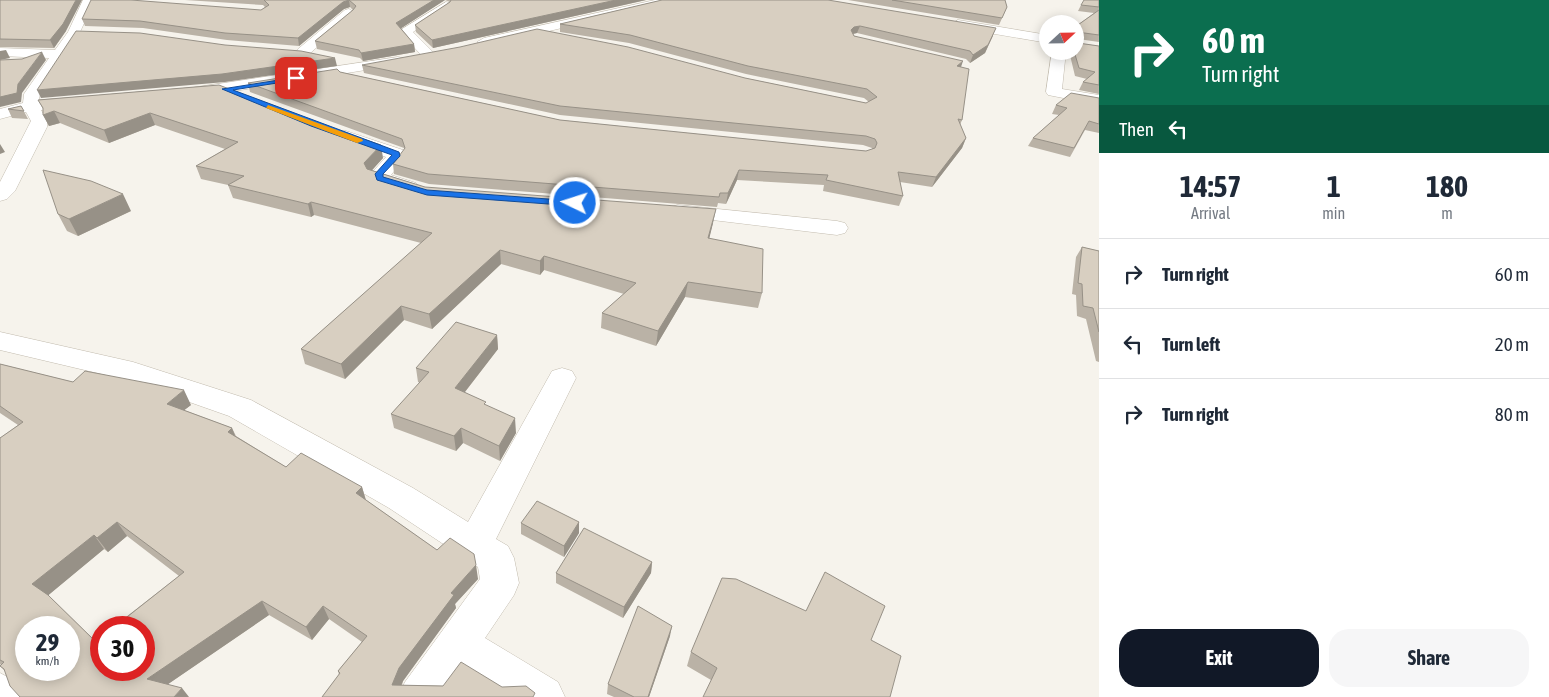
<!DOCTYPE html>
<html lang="en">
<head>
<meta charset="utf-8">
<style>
	:root { --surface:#fff; --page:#f6f6f7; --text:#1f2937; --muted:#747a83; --line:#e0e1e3; --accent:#111827 }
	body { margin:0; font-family:"Asap Condensed",sans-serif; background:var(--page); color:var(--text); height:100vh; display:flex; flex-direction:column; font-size:19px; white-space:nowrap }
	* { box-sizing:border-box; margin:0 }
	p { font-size:16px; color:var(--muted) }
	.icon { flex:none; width:28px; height:28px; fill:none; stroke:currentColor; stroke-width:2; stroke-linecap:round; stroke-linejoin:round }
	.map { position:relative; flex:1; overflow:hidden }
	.drawer { display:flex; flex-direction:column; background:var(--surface); width:450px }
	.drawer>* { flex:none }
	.hud { background:#0b6e4f; color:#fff; overflow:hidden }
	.needle { width:32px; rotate:68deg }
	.buttons { position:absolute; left:1039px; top:15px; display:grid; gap:10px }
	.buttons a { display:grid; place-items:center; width:45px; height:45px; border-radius:50%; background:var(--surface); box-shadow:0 2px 12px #0003; font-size:25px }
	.speed { position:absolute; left:15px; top:616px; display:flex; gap:10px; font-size:25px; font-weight:700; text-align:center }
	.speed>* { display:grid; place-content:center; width:65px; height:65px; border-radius:50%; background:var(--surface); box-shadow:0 2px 12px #0003; line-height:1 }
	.speed small { font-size:12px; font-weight:400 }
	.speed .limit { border:8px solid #d22; background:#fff; color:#111 }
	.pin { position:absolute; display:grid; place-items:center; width:42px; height:42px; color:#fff; margin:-21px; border-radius:10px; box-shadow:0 2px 8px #0006 }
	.me { position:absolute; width:55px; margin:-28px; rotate:274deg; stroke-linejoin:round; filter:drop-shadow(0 0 4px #0008) }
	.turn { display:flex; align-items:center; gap:18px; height:105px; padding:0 20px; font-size:22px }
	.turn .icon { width:65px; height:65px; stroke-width:2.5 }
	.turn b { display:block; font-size:35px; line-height:42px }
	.then { display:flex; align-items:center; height:48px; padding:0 20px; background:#0003; gap:10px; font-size:19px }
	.eta { display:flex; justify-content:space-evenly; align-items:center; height:85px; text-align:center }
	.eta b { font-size:30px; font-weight:700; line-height:35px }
	.primary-button { display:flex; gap:10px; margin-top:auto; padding:10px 20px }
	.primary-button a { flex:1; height:58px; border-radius:20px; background:var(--accent); color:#fff; font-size:20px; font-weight:700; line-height:58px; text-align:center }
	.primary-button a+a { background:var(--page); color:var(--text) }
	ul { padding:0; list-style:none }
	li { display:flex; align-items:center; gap:15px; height:70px; padding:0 20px; border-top:1px solid var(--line) }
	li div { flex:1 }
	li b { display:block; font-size:19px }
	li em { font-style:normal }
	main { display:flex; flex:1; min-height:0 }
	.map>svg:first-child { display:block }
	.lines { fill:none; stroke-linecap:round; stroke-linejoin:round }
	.minor-casing { stroke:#c2bbae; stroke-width:1 }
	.minor { fill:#fff; fill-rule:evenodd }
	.wall { fill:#bab2a6; fill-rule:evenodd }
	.shaded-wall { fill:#979187 }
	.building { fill:#d8cfc1; stroke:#979187; fill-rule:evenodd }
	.route { fill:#1a73e8; stroke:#114b97 }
	.slow { fill:#f59e0b }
</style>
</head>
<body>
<main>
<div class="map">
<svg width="1099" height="697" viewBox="0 0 1099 697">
	<rect width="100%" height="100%" fill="#f6f3ec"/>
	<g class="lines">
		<g class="minor-casing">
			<path id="minor" d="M83 0H95L80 32 40 94 39 100 79 97 87 102 79 107 41 110 47 121V127L15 191 7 199 0 201V182L31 121 26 112 0 119V109L23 103 24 94 49 58 0 56V48L55 50 68 32Z
				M655 0H676L670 3 484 46 477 42 484 38Z
				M446 2 450 3V7L413 32 436 55 434 58H424L399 31Z
				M349 9 355 13 353 16 308 55H298L296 52 298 49 345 10Z
				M958 20 1048 35V43L954 27 952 24Z
				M1052 51H1066L1062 89 1099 95V105L1048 95 1046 92Z
				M398 57 403 58 405 61 403 64 191 98 183 93 191 88Z
				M346 131 403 150 405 157 391 175 416 183 419 187 416 191 409 193 371 181 368 177 386 157 340 140 337 136 340 132Z
				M678 205 837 221 845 223 848 228 845 233 837 235 671 215 667 211 671 207Z
				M0 332 133 362 251 400 413 488 468 522 552 371 562 368 572 371 576 378 496 539 508 546 514 558 519 583 514 595 485 638 558 682 565 697H503L463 672 446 697H398L405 682 480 579 478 567 389 508 229 416 127 380 0 350Z
				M0 673 17 682 24 697H0Z"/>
		</g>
		<use href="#minor" class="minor"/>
	</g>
	<path class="wall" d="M0 0 66 31 54 48 0 47Z
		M185 0H646L433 48 416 32 415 25 450 2 445 0 401 28 414 44 415 52 363 61 360 58 317 49 315 41 353 10 350 7 344 9 299 46 227 40 143 28 85 26 82 19 261 10 265 7 263 5Z
		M662 0 993 36 985 53 970 63 966 59 857 33 853 34 854 36 961 67 962 120 960 125 966 138 962 148 932 187 900 182 903 196 899 206 823 191 824 185 737 180 726 204 718 203 717 207 429 184 394 174 393 164 404 150V148L250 92 248 83 340 72 560 120 866 151 872 149V148L863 145 560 115 364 73 362 65 745 78 866 103 869 102 864 98 746 74 629 43 560 32V24Z
		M848 0H1005L1007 7 999 25Z
		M1099 0V42L1078 39V43L1099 46V94L1079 90 1083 82 1087 79 1075 76 1069 51H1075V27L1094 13 1078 11 1081 5Z
		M219 85 383 158 371 170 425 187 713 223 709 238 762 293 758 308 685 297 656 346 601 328 602 313 624 294 544 270 540 275 501 264 432 329 404 320 345 379 305 364 301 349 421 243 314 215 311 217 233 198 228 185 201 179 196 166 225 149 155 125 109 143 60 123 49 126 43 115V109L38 100Z
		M1099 98V133L1085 130 1070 157 1028 146 1033 138 1059 115 1052 114 1056 105Z
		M21 106 28 119 12 118 8 109Z
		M131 211 78 236 67 231 58 214Z
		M1082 247 1099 251V362L1096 361 1086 319 1077 316 1076 295 1072 294 1076 257Z
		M497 335 498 349 465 392 486 405 516 433 500 461 463 443 456 451 394 428 391 414 420 383 418 382 416 368Z
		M0 364 73 382 191 405 184 410 232 428 236 436 286 467 362 487 366 500 478 579 455 604 456 608 403 681 402 685 502 687 322 697 339 675 338 671 362 642 329 619 312 640 269 615 168 684 4 670 0 666 1 665 0 664V438L18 425 0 413ZM127 536 179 576 95 641 48 595 104 549 108 552Z
		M579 522V533L564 557 521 534V523Z
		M652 562 651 573 623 618 556 583V573Z
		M885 606 711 680 687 666 691 652 806 611Z
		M670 636 649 697H614L607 694 608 684Z"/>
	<path class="shaded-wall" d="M76 0H82L66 31 54 48 50 40Z
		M349 0 350 7 344 9 299 46 298 38 343 2Z
		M434 0H445L397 31 396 23Z
		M616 0H646L433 48 432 40Z
		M860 26 857 33 852 34 851 30 854 27Z
		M996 28 985 53 970 63 973 55Z
		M414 44 415 52 363 61 361 53Z
		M6 50 10 58 0 60V51Z
		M42 52 46 60 22 93 21 102 0 107V97L18 84Z
		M335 58 337 66 225 82 41 98 37 90Z
		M963 61 960 70 957 66Z
		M54 111 60 123 49 126 43 115Z
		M150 113 155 125 109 143 104 130Z
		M966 138 962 148 932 187 936 177Z
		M0 144 5 152 0 154Z
		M381 145 383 158 367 176 364 163Z
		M739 170 737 180 726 204 728 193Z
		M123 194 131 211 78 236 69 219Z
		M311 202 314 215 311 217 308 204Z
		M716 209 713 223 706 252 708 238Z
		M500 250 501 264 432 329 429 314Z
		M544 256V270L540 275V261Z
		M688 282 685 297 656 346 658 331Z
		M401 306 404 320 345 379 341 364Z
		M497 335 498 349 457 402 455 388Z
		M184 390 191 405 174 418 167 404Z
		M515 418 516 433 500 461 499 446Z
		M232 428 238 443 228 432Z
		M461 428 463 443 456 451 454 436Z
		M362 487 366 501 356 493Z
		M117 522 127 536 108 552 97 538Z
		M579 522V533L564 557V546Z
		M94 535 104 549 45 598 32 584Z
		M652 562 651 573 623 618 624 607Z
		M476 565 478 579 455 604 456 608 403 681 396 697 392 685 399 668 451 593Z
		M262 601 269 615 158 691 147 679Z
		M323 606 329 619 312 640 306 627Z
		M672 626 670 636 649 697H648Z
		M182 688 189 697H174Z"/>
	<path class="building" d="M0 0H76L63 24 50 40 0 39Z
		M91 0H131L261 10 269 5 264 0H434L396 23 414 44 361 53 359 50 315 41 353 10 356 6 349 0 343 2 298 38 225 33 140 21 82 19Z
		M451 0H616L432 40 415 25 450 2Z
		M662 0H828L996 28 988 45 973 55 970 51 860 26 854 27 851 30 854 36 963 61 957 66 969 69 962 120 958 119 966 138 936 177 898 172 903 196 826 180 828 175 739 170 728 193H720L719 197 428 174 393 164 405 148 402 139 248 83 337 69 340 72 560 120 866 151 875 148 877 143 875 139 866 136 560 106 362 65 460 47 537 29 628 47 745 78 866 103 877 97 867 89 748 66 630 35 560 24Z
		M892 0H1005L1007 7 1002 18Z
		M1084 0H1099V7L1081 5Z
		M1099 10V35L1077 32 1078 43 1099 46V85L1083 82 1095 72 1079 68 1074 51H1075V27Z
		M76 31 140 33 225 45 301 51 335 58 222 74 37 90Z
		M42 52 18 84 17 93 0 97V60L22 59Z
		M219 85 318 124 381 145 364 163 367 169 425 187 716 209 708 238 763 249 762 293 688 282 658 331 602 313 636 283 544 256 540 261 500 250 429 314 401 306 341 364 301 349 432 233 311 202 308 204 228 185 244 176 196 166 238 142 150 113 104 130 54 111 43 115V108L38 100Z
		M1071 93 1099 98V124L1089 121 1074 148 1033 138 1067 108 1056 105Z
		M21 106 24 111 8 109Z
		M43 170 91 181 123 194 69 219 58 214Z
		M1082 247 1099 251V332L1093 308 1083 306 1082 284 1078 283Z
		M456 322 497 335 455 388 486 402 484 404 515 418 499 446 461 428 454 436 391 414 429 372 416 368Z
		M0 364 73 382 85 371 184 390 167 404 232 428 228 432 286 467 301 453 362 487 356 493 437 550 450 538 474 554 476 565 451 593 454 595 399 668 392 685 443 686 461 662 502 687 526 686 535 693 533 697H322L340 673 338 671 367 636 323 606 306 627 262 601 147 679 182 688 174 697H20L10 686 4 669 0 666 4 662 0 660V438L23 422 0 406ZM117 522 184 572 113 628H144V670H101V637L95 641 48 595 32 584 94 535 97 538ZM26 628H69V670H26Z
		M537 501 579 522 564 546 521 523Z
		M584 528 652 562 624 607 556 573Z
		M825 572 885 606 871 640 901 656 890 697H703L717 668 691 652 722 578 736 579 806 611Z
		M638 606 672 626 648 697H634L608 684Z"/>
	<path class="route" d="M298 77 296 80 233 90 399 152 400 156 383 174V177L427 190 575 201 579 203 575 206 427 195 377 180 375 174 392 155 311 126 222 89Z"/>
	<path class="slow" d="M268 105 362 139 363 141 357 143 266 108Z"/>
</svg>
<div class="buttons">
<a><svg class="needle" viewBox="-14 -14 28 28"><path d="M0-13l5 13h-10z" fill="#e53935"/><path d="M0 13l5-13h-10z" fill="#747a83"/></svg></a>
</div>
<div class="speed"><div>29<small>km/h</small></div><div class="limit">30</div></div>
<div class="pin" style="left:296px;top:78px;background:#d93025"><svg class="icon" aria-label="arrive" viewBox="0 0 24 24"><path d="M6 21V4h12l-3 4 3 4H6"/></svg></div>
<svg class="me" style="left:575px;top:203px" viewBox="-20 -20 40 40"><circle r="17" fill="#1a73e8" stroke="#fff" stroke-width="3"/><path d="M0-11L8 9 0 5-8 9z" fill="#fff"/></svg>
</div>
<section class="drawer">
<div class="hud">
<div class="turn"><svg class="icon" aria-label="right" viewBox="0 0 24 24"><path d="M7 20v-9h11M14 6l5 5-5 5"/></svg><div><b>60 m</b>Turn right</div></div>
<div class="then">Then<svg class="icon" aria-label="left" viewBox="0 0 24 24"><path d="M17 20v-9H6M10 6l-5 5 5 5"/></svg></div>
</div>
<div class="eta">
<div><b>14:57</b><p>Arrival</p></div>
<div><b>1</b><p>min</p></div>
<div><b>180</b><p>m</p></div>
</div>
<ul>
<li><svg class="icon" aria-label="right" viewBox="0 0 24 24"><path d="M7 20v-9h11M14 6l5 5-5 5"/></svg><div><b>Turn right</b></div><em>60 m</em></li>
<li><svg class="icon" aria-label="left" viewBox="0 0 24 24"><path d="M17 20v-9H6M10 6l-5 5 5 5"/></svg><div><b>Turn left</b></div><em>20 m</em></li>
<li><svg class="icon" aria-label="right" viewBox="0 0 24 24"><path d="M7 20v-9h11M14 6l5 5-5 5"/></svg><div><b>Turn right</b></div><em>80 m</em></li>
</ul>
<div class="primary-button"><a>Exit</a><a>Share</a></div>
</section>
</main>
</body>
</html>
